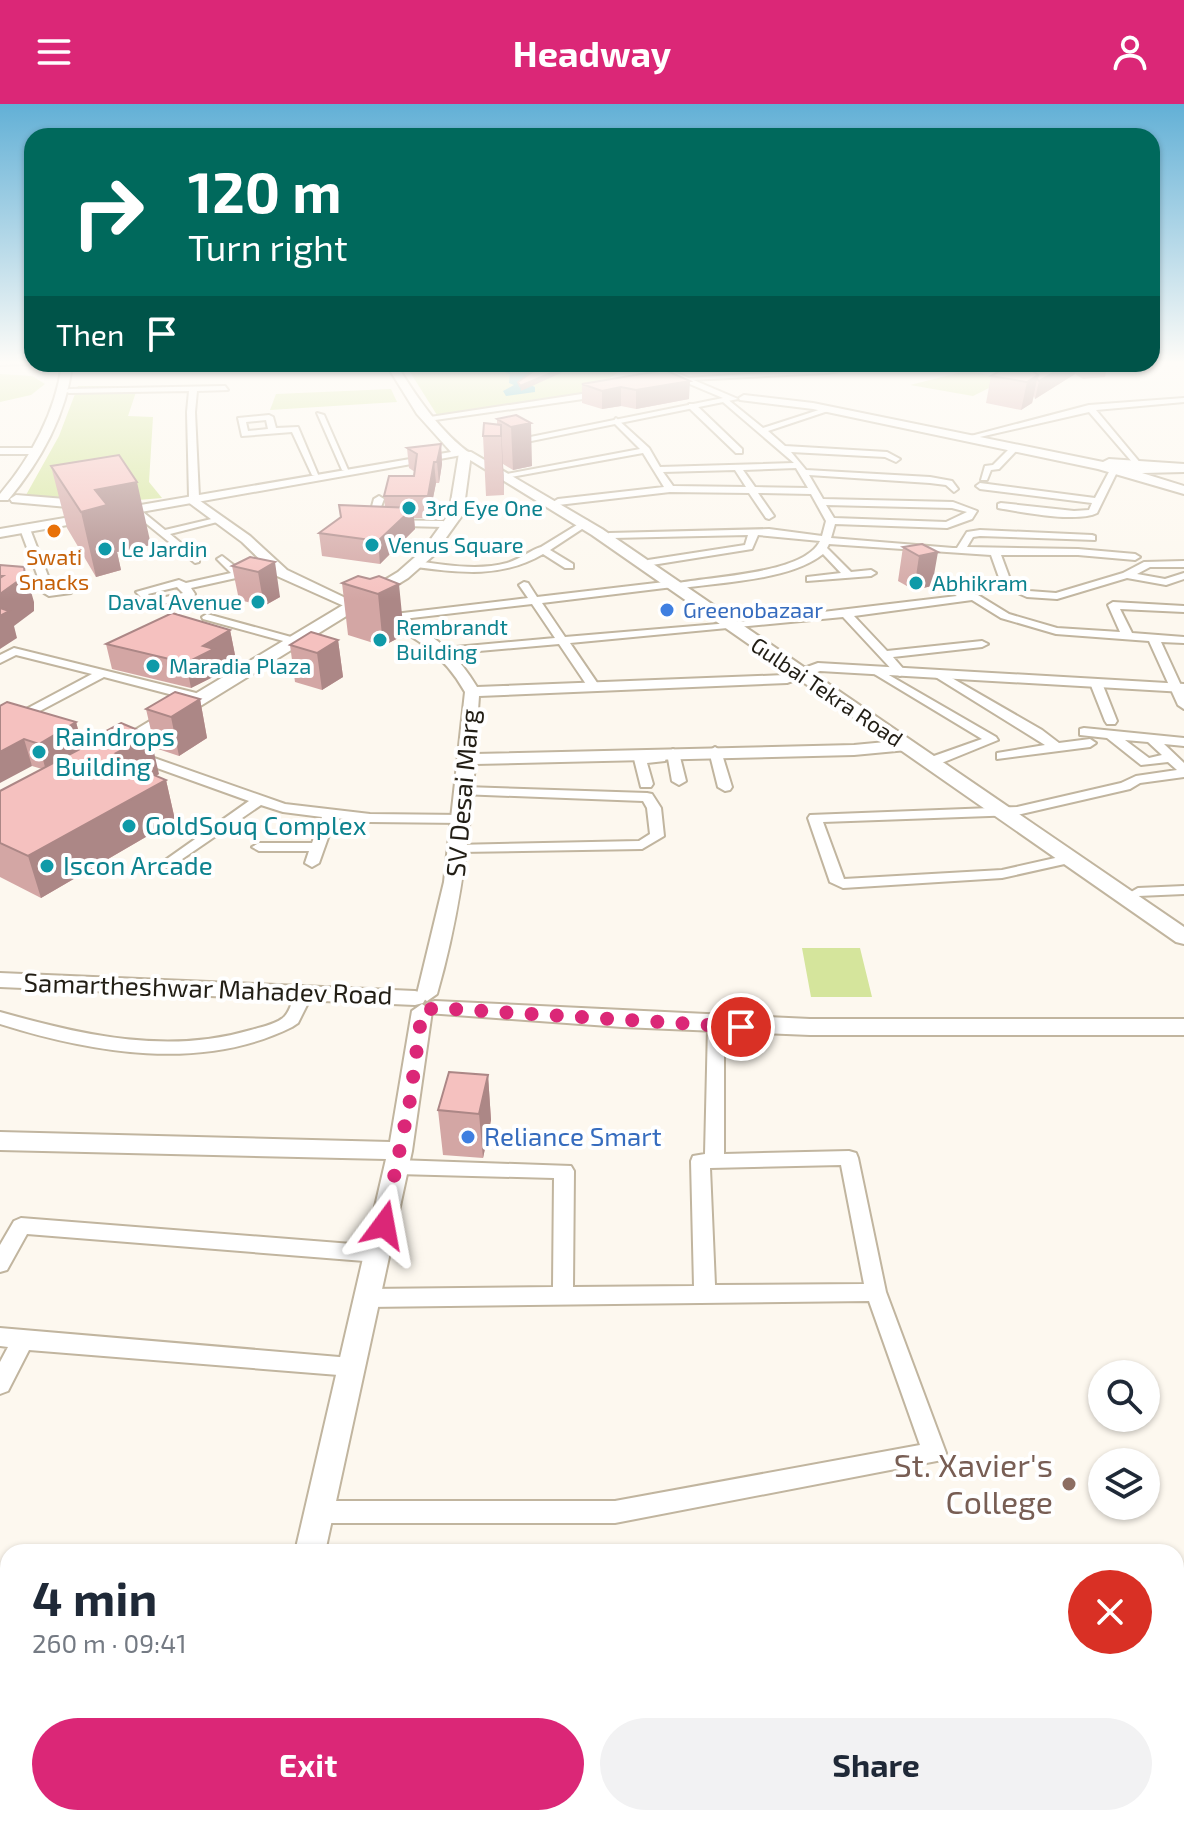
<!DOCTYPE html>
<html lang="en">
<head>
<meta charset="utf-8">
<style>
	:root { --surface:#fff; --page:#f2f2f3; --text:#1f2937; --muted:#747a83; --accent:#db2777 }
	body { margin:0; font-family:"Exo 2",sans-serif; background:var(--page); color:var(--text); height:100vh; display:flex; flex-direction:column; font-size:30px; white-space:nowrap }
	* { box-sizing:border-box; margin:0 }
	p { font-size:26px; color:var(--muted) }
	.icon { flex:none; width:44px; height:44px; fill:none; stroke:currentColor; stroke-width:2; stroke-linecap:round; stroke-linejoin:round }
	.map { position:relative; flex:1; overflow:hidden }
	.drawer { position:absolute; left:0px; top:1440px; width:1184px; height:282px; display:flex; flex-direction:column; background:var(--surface); border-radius:24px 24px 0 0; box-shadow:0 2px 6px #0004 }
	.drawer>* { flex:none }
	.hud { position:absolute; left:24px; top:24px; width:1136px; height:244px; border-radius:24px; box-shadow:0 2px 6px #0004; background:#00695c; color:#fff; overflow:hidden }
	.fabs { position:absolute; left:1088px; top:1256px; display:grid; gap:16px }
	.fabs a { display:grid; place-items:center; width:72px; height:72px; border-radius:50%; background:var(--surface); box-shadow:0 2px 6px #0004; font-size:40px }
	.pin { position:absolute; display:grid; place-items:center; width:68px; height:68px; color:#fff; margin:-34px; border:4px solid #fff; border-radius:50%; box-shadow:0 2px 8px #0007 }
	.me { position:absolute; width:88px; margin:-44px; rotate:13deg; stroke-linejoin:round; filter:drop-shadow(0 0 6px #0008) }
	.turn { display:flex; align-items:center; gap:28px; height:168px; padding:0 32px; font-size:36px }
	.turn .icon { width:104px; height:104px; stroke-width:2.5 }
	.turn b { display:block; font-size:56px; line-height:68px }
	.then { display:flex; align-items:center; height:76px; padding:0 32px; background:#0003; gap:16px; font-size:30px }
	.round { display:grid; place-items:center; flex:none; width:84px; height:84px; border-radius:42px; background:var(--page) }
	.head { display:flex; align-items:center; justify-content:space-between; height:136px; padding:0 32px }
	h1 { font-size:48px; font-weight:700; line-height:60px }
	.action { display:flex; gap:16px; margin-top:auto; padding:16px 32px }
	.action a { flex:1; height:92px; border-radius:48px; background:var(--accent); color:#fff; font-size:32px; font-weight:700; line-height:92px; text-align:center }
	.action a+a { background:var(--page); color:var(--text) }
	header { display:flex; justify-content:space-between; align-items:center; height:104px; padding:0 32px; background:var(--accent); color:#fff; font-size:36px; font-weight:700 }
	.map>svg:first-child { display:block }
	.green { fill:#d5e59c }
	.water { fill:#3aaabb }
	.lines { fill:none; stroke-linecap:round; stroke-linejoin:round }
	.minor-casing { stroke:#c1b59f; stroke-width:4 }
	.tertiary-casing { stroke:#c1b59f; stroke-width:4 }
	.secondary-casing { stroke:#c1b59f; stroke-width:4 }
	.primary-casing { stroke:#c1b59f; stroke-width:4 }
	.minor { fill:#fff; fill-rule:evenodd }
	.tertiary { fill:#fff; fill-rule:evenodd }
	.secondary { fill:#fff; fill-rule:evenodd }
	.primary { fill:#fff; fill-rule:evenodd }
	.wall { fill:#d3a6a4 }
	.shaded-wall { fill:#ac8786 }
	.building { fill:#f5c1bf; stroke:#ac8786; stroke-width:2 }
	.route { stroke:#db2777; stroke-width:14; stroke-dasharray:0 25.2 }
	.culture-dot { fill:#0f9aa8; stroke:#fff; stroke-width:3 }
	.food-dot { fill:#e8710a; stroke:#fff; stroke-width:3 }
	.shop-dot { fill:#3f7fe0; stroke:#fff; stroke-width:3 }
	.education-dot { fill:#8d6e63; stroke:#fff; stroke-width:3 }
	.labels { text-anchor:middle; stroke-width:8; stroke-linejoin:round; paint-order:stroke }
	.far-culture-label { font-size:22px; fill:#0d838f; stroke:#fff; text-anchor:start }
	.far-food-label { font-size:22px; fill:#c56008; stroke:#fff }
	.far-shop-label { font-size:22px; fill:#366cbe; stroke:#fff; text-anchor:start }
	.far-street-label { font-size:22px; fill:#221e15; stroke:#fff }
	.culture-label { font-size:26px; fill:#0d838f; stroke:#fff; text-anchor:start }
	.street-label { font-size:26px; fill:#221e15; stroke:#fff }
	.shop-label { font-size:26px; fill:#366cbe; stroke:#fff; text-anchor:start }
	.near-education-label { font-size:32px; fill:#785e54; stroke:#fff; text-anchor:end }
</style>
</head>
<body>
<header><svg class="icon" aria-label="menu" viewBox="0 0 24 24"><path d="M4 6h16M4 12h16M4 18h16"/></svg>Headway<svg class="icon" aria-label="person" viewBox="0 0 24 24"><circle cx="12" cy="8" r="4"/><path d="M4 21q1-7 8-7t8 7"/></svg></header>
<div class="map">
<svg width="1184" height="1721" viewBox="0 0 1184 1721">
	<rect width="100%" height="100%" fill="#fdf8ef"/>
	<path class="green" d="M405 260H587L603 262 597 267H620L585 291 437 311Z
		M966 267 1009 274 973 292 910 281Z
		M0 270 32 272 45 280 31 291 0 298Z
		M78 282H138L128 312 153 313 149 378 162 394 126 397 26 391 59 332Z
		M391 285 397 298 270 306 276 290Z
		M802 844H860L872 893H811Z"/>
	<path class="water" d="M441 260 526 262 541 268 528 280 535 283V288L506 292 503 287 514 281 509 279 510 270 489 263 426 267 429 263Z"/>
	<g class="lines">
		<g class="minor-casing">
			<path id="minor" d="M861 260H880L827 269 691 276 687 274 827 265Z
				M225 282 228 286 197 287 195 308 199 393 194 396 189 393 187 308 189 287 69 289 65 287 69 285Z
				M726 294 763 324 828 303V307L768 327 785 342 887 348 900 355 896 358 885 353 791 348 806 366 930 373 952 377 958 385 954 388 946 381 930 379 809 371 823 395 953 398 977 407 972 415 947 424 835 420 831 434 953 444H957L967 428 980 426 1092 431 1095 432V436L980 432 973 433 967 443 1078 445 1135 450 1140 453 1135 456 1078 451H1001L1011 478 1029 487 1056 489 1123 469 1144 458 1184 457V463H1150L1137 470 1165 475 1184 469V475L1166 481 1127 474 1057 495 1027 493 1002 482 991 451 829 440 827 444 851 468 871 466 876 469 871 472 807 477V473L841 469 823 450C791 476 723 478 683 484L679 483V479C713 472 804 470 820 437L758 431 752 445 652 461 647 458 648 456 745 441 748 431 612 434 607 431 609 429 769 425 822 432 826 417 811 390 758 389 774 412 769 415 766 414 749 389 670 388 558 401 553 398 558 395 664 383 643 349 511 373 507 370 640 345 613 318 616 314 649 344 660 363 794 359 723 298ZM796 364 808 384 755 383 743 366ZM735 366 746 383 673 382 663 368ZM826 401 952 404 967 408 946 418 834 414Z
				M1184 294V298L1096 306 1142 361V365L1139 366 1089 308 971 335 967 333 1089 301Z
				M689 300H695L742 345V349H736L689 304Z
				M317 309 324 311 349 368 342 366Z
				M269 311 273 313 276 324 298 323 319 373 312 371 292 328 242 332 238 314ZM266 316 268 325 248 327 246 318Z
				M1012 342 1019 344 999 365 991 366 987 376H981L985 362 993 361Z
				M0 344H35L39 347 35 350H0Z
				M1110 366 1117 368 1097 409C1077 419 1021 408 998 404V400L1001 399 1074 407 1089 406 1092 399 980 385 976 382 980 379 1095 394Z
				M379 392 384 395 376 416 443 417 448 420 443 423 367 421 374 395Z
				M132 404H138L165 426 220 413 225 416 170 430 199 454V458L195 459 132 408Z
				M585 416 588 417V421L550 446 573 460V464H565L543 450C502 474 461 469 416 463L411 460 416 457C446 461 478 467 507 459 520 455 531 446 541 443Z
				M25 422 30 425 53 485H71V489L49 492 44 489 20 425Z
				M222 452 240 466H249L250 468 245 471 255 479V483H247L236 474 191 484 195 490 194 492 151 503 136 488 179 476 186 479 231 469 217 455ZM177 483 183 489 153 496 148 490Z
				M916 462 969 490 978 491 1009 510 1057 524 1120 528 1108 501 1113 498 1184 502V508L1120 505 1132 529 1184 533V539L1161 538 1184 588V605L1178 601 1149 537 1056 530 1001 514 972 496 854 512 887 547 982 537 988 540 982 543 893 553 906 568 900 572 896 570 843 513 570 539 600 583 594 587 590 586 559 540 445 550 439 547 445 544 555 534 532 500 386 517 381 514 386 511 528 494 519 481 524 478 528 479 537 493 673 477 678 480 673 483 542 499 565 533 730 519 957 492 912 467V463Z
				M207 510 291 533 293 535 287 538 203 515 202 513Z
				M14 544 196 589 198 592 192 596 104 573 0 628V619L92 570 16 551 0 559V551Z
				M875 563 996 633 998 636 944 658H934V652L982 635 871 568V564Z
				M938 566 1042 626 1059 639 1090 635 1096 639 1090 643 997 655V649L1045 641 934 572V568Z
				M1096 575 1102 579 1117 617 1115 620H1107L1105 617 1090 579Z
				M1084 624 1184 634V642L1164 640 1184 659V673L1140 679 1130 685 1017 711 823 718 844 775 1002 766 1073 750 1080 754 1078 757 1002 774 843 784 830 778 808 714 810 711 1017 703 1121 679 1136 672 1177 666 1168 658 1141 661 1107 634 1080 631V625ZM1125 636 1148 638 1162 651 1149 654Z
				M715 643 721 647 732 683 730 686 725 687 718 683 709 647Z
				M673 645 679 649 686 677 679 681 672 677 667 649Z
				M137 648 285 700 370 710 463 711 470 715 463 719 370 718 335 714 319 759 312 763 305 759 309 747H259L252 743 259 739H312L322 713 283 708 261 701 169 764 162 760 164 757 249 697 132 655V649Z
				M660 650 666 654 665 657 647 659 653 680 651 683H641L634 655 640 651Z
				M465 683 647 689 652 690 661 704 664 732 642 745 459 748 452 744 454 741 639 737 650 730 647 704 643 697 460 690 458 687Z
				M1184 782V790L1138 792 1131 788 1138 784Z
				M300 894 308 899 298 919 292 923C202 968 92 949 0 920V908C82 931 167 951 251 926 261 923 278 920 285 912 289 908 291 900 294 895Z
				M716 916 724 922V1050L849 1047 856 1049 858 1054 886 1188 946 1349 942 1356 615 1419H319L310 1416 307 1408 310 1400 319 1397H615L920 1341 869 1197 367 1203 360 1200 357 1194 360 1188 367 1185 553 1183 554 1074 397 1070 390 1068 388 1063 390 1058 397 1056 571 1062 574 1067 573 1183 694 1182 691 1057 693 1052 705 1050 708 922ZM841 1061 864 1180 715 1181 710 1064Z
				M21 1114 377 1142 384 1144 387 1150 384 1156 377 1158 27 1130 7 1166 0 1168V1141L14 1117Z
				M0 1224 351 1254 359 1256 362 1263 359 1270 351 1272 29 1246 8 1287 0 1290V1258L8 1243 0 1242Z
				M0 1519 8 1520V1546L0 1545Z
				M735 1714H763L764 1721H736Z"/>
		</g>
		<g class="tertiary-casing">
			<path id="tertiary" d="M608 286 611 291 435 316 430 313Z
				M188 394H196L250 432 287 466 356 499 344 502 277 472 242 438 188 398Z
				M375 508C386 507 396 513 406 518 438 533 459 553 477 583L785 571 818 559 1184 580V588L820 567 787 579 479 592 475 650 854 641 907 636 915 641 907 646 854 651 475 660C469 738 459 814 437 890L427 897 417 890 444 778 465 588C443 549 415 532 375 514Z
				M422 900 432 907 412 1047 325 1448H295L386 1055 0 1046V1028L390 1038 412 907Z
				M232 1714H268L266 1721H230Z"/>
		</g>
		<g class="secondary-casing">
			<path id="secondary" d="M0 256H32V260L0 261Z
				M62 260H72C67 310 40 358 8 396H0V390C31 354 56 307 62 260Z
				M642 260H656L738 295 502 343 496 340 723 294Z
				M744 291 813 299 1103 358 1109 355 1184 360V368L1142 369 1184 382V390L1098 365 813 305 740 296 739 294Z
				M457 347 471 348 602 425 1184 823V840L1176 838 592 431 462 351 0 433V425Z
				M16 391 90 397 96 401 90 405 12 398 10 395Z
				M0 869 415 887 423 889 426 894 423 899 415 901 0 883Z
				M435 897 810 915H1184V931H810L622 923 427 909 424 904 427 899Z"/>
		</g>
		<g class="primary-casing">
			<path id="primary" d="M386 260H396C418 295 441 329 471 350L463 410 433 452 408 474 124 649H110L107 645 110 641 398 468 423 446 449 410 459 349H452L417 310Z"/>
		</g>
		<use href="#minor" class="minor"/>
		<use href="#tertiary" class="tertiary"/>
		<use href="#secondary" class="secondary"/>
		<use href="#primary" class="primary"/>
	</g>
	<path class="wall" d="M950 260H980V262L959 268Z
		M1036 260H1086V261V260H1108L1105 273 1083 275 1075 270 1035 295 1034 292 1032 299 1021 306 986 299 991 272 1029 265Z
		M665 266 689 295 636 305 621 302 602 305 582 299V280Z
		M516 311 532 362 513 366 503 360 504 391 486 392 483 332 497 321V315Z
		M441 340 442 360 439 379H436L429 414H414L415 425 380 460 322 452 319 429 341 413 339 401 385 403 384 392 414 372 415 368 409 364 407 344Z
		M51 362 151 441 117 448 121 466 96 473 67 424Z
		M922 440 932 482 914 486 898 477 903 443Z
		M250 453 280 493 264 502 239 496 232 462Z
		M370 475 404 531 383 542 348 531 342 479Z
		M230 526 235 551 217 562 219 570 191 584 112 565 106 540Z
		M338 536 343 573 322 586 295 578 290 541Z
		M200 595 207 634 179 652 155 644 146 605Z
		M0 602 76 618 83 643 96 636 95 633 159 670 156 672 166 676 175 716 41 794 0 773V687L42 665 32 662Z
		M488 971 491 1016 483 1054 443 1051 438 1006Z"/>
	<path class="shaded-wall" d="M960 260H980V262L959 268Z
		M1068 260H1078L1075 270 1035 295 1039 277Z
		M563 264V268L521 287 520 282Z
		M1038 271 1032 299 1021 306 1027 278Z
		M690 277 689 295 636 305V286Z
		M621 283V302L602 305V287Z
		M531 319 532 362 513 366 511 323Z
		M501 321 504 380V391L501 332Z
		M441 340 442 360 439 379 437 358Z
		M434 358 436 379 429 414 428 392Z
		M137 378 151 441 117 448 121 466 96 473 81 408 95 386Z
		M413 404 415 425 380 460 378 437Z
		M938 448 932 482 914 486 919 452Z
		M275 458 280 493 264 502 258 468Z
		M24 463 34 498V507L14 522 17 534 0 545V490Z
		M399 480 404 531 383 542 378 490Z
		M230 526 235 551 217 562 219 570 191 584 186 559 203 542Z
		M338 536 343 573 322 586 317 549Z
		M200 595 207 634 179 652 171 613Z
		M76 618 83 644 46 667 39 640Z
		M150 631 159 670 130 687 114 654 116 649Z
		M24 635 32 662 0 679V648Z
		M166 676 175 716 41 794 28 752Z
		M488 971 491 1016 483 1054 479 1010Z"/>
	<path class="building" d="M1012 260H1023L1038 271 1027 278 991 272Z
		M1036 260H1068L1039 277 1037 275 1038 271 1029 264Z
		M542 261 563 264 520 282 518 278Z
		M665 266 690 277 636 286 621 283 602 287 582 280Z
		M516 311 531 319 511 323 497 315Z
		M484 319 501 321V332H483Z
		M441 340 437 358H434L428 392H384L389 372H414L417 350 407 344Z
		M119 351 137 378 95 386 107 401 81 408 51 362Z
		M339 401 413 404 378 437 319 429 341 413Z
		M922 440 938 448 919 452 903 443Z
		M250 453 275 458 258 468 232 462Z
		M0 461 24 463 25 472 0 490V474L3 472H0Z
		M358 472 370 475 379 472 399 480 378 490 342 479Z
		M0 504 9 507 0 512Z
		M172 509 230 526 203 542 214 545 186 559 106 540Z
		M311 528 338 536 317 549 290 541Z
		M175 588 200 595 171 613 146 605Z
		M7 598 76 618 39 640 24 635 0 648V602Z
		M121 619 150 631 116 649 121 651 114 654 166 676 28 752 0 739V687L99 635 95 633Z
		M449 968 488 971 479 1010 438 1006Z"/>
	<linearGradient id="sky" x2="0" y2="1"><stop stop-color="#62b0d6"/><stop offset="0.52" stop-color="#fefcf8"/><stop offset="1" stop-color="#fefcf8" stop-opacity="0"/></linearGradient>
	<rect width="1184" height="497" fill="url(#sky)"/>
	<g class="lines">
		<path class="route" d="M384 1121 410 996 422 907 435 904 741 923"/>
	</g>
	<g class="culture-dot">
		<circle cx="409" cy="404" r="8"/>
		<circle cx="372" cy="441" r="8"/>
		<circle cx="105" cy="445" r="8"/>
		<circle cx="916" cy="479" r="8"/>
		<circle cx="258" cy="498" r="8"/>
		<circle cx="380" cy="536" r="8"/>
		<circle cx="153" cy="562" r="8"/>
		<circle cx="39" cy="648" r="8"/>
		<circle cx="129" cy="722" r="8"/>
		<circle cx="47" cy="762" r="8"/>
	</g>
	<circle class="food-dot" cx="54" cy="427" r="8"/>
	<g class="shop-dot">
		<circle cx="667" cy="506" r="8"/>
		<circle cx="468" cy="1033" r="8"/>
	</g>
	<circle class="education-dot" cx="1069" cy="1380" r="8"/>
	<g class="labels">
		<g class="far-culture-label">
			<text x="425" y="412">3rd Eye One</text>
			<text x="388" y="449">Venus Square</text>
			<text x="121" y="453">Le Jardin</text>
			<text x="932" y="487">Abhikram</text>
			<text x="242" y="506" text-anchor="end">Daval Avenue</text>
			<text x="396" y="531">Rembrandt<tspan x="396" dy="25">Building</tspan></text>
			<text x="169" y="570">Maradia Plaza</text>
		</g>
		<g class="far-food-label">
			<text x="54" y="461">Swati<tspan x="54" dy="25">Snacks</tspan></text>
		</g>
		<g class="far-shop-label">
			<text x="683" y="514">Greenobazaar</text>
		</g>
		<g class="far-street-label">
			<text transform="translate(827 588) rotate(34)" y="8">Gulbai Tekra Road</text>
		</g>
		<g class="culture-label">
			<text x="55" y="642">Raindrops<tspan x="55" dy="30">Building</tspan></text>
			<text x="145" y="731">GoldSouq Complex</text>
			<text x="63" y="771">Iscon Arcade</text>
		</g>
		<g class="street-label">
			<text transform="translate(463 689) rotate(-85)" y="9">SV Desai Marg</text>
			<text transform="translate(208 885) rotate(2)" y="9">Samartheshwar Mahadev Road</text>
		</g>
		<g class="shop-label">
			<text x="484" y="1042">Reliance Smart</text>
		</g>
		<g class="near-education-label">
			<text x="1053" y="1373">St. Xavier's<tspan x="1053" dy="37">College</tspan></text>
		</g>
	</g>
</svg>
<div class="fabs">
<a><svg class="icon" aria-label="search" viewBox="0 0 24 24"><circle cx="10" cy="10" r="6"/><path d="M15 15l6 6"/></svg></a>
<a><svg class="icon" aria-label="layers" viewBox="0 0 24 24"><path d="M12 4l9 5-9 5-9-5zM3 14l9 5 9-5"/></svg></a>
</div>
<div class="pin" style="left:741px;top:923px;background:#d93025"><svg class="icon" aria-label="arrive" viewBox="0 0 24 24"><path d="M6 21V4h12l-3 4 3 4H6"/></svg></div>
<svg class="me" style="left:384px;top:1121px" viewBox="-20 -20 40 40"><path d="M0-17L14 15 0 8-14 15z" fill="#db2777" stroke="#fff" stroke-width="4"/></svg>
<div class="hud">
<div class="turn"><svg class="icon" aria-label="right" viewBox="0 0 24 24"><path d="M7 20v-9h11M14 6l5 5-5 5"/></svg><div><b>120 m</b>Turn right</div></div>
<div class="then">Then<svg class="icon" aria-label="arrive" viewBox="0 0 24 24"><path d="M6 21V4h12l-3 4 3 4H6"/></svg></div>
</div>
<section class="drawer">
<div class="head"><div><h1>4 min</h1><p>260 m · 09:41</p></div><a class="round" style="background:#d93025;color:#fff"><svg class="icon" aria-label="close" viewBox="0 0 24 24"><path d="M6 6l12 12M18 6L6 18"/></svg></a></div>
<div class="action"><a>Exit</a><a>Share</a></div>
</section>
</div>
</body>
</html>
